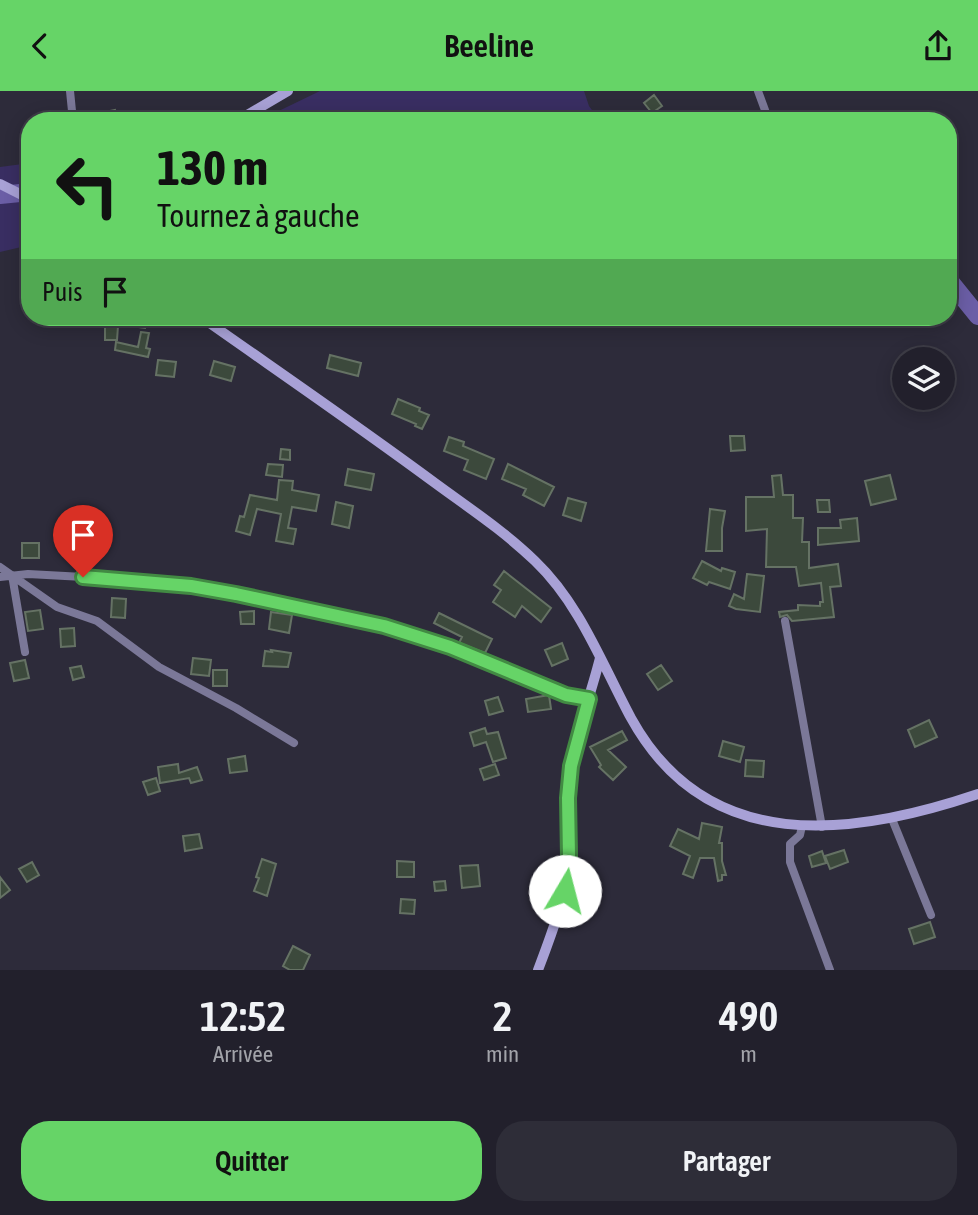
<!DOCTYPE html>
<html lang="fr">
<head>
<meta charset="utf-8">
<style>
  :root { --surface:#22202c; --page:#2e2d38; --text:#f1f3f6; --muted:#a2a3a9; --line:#3f3e48; --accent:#66d467 }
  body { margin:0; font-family:"Asap Condensed",sans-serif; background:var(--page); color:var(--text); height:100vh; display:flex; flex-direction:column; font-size:26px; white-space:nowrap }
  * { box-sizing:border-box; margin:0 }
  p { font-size:23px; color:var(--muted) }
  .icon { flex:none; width:38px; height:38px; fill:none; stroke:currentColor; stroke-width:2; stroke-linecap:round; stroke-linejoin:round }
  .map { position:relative; height:879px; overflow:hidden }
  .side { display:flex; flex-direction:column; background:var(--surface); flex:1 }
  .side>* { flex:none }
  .banner { position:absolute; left:21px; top:21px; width:936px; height:214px; border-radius:28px; box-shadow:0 4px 18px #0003,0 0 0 2px var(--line); background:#66d467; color:#111; overflow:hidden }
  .fabs { position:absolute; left:892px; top:256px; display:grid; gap:14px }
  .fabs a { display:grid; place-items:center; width:63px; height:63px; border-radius:50%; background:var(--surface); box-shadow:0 4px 18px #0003,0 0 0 2px var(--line); font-size:35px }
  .pin { position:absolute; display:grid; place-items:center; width:60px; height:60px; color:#fff; margin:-72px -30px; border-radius:50% 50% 50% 0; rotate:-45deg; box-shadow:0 0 7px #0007 }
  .pin .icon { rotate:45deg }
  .me { position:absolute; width:77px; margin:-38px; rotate:8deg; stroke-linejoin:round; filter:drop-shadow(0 0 5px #0008) }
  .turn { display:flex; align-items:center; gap:24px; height:147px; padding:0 21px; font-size:32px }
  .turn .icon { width:91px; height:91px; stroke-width:2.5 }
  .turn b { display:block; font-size:49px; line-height:60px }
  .then { display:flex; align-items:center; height:66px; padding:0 21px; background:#0003; gap:14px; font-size:26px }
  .eta { display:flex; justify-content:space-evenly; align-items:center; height:119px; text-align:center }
  .eta b { font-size:42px; font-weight:600; line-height:49px }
  .action { display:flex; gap:14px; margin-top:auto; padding:14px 21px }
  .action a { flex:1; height:80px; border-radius:28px; background:var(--accent); color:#111; font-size:28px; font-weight:600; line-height:80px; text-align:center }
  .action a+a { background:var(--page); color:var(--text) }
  header { display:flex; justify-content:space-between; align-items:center; height:91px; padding:0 21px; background:var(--accent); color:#111; font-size:32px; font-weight:600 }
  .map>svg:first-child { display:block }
</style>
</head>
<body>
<header><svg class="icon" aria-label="back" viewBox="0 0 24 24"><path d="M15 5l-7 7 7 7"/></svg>Beeline<svg class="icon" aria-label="share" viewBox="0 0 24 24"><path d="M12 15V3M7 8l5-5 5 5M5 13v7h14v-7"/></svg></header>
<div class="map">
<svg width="978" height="879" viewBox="0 0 978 879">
  <rect width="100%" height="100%" fill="#2d2b3a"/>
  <path fill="#392e62" d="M320,0H584L589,15L600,30H258Z
    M30,72V154L0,161V76Z"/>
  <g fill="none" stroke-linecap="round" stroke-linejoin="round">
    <path stroke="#6b5ea6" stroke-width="18" d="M0,104L30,101
      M948,188L978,225"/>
  </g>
  <path fill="#3c493c" stroke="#657264" stroke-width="2" d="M654,4L662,15L652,22L644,12Z
    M115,19L117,30H101L100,22Z
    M30,56V68L22,69L21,57Z
    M123,226H147L145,237L122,234Z
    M105,235H118L117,249H105Z
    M141,241L149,242L146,257L150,258L148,266L115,259L116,251L138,256Z
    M330,264L361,272L358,285L327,277Z
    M158,269L176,271L174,286L156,284Z
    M214,270L235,276L231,290L210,284Z
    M398,308L420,317L419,320L429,324L422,338L415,335L416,333L392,323Z
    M730,345H744L745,359L731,360Z
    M449,346L464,351L463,355L494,368L486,388L464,379L468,369L444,360Z
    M281,358L290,359V369L280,368Z
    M268,373L283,374L282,386L266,384Z
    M508,373L554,396L544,415L523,404L526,398L502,388Z
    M348,378L374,383L371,399L345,394Z
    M781,384L783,404H793V427H803L802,451H809V477L838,473L841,495L830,496L834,526L792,530L787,524L780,526L779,521L798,519V514L820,515V511H823L821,492L799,495L796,476H766L767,438L746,440V406H774L772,385Z
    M890,384L896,408L871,414L865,390Z
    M279,389L293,390L292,399L319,404L316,420L292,416L288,437L296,438L293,453L276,450L281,423L257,418L250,444L236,440L240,425L244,426L250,404L277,409Z
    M568,407L586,412L581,430L563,424Z
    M817,409H829L830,421H818Z
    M336,411L353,415L349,437L332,433Z
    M710,418L725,420L722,437V460H706Z
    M857,427L859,450L818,454V437H841L840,429Z
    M22,452H39V467H22Z
    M702,470L721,480L722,477L735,481L730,498L709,491L707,494L693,487Z
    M504,480L551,517L541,531L522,515L515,526L493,511L501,499L494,494Z
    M747,483L764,485L760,521L736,518L729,515L734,503L744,508Z
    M112,507L126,508L125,527L111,526Z
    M40,519L43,538L28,540L25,521Z
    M254,520V533H241L240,521Z
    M271,521L292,524L289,542L269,538Z
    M439,522L492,548L485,562L459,552L462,546L434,532Z
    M74,537L75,555L61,556L60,538Z
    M562,552L568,568L552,575L545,559Z
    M271,559L291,562L288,576L263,575L265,560L272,561Z
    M193,567L211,569L209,585L191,583Z
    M25,569L29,587L14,590L10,572Z
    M661,574L672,590L658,599L647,583Z
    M81,575L84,586L73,589L70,577Z
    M213,579H227V595H213Z
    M549,604L551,618L528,621L526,608Z
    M498,606L503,620L489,624L485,610Z
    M929,629L937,646L915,656L908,639Z
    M485,637L487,643L498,641L506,667L493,671L486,651L474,655L470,642Z
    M622,640L627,649L608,659L626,676L613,689L599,676L601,674L590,656Z
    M723,650L744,656L740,671L719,665Z
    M245,665L247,680L230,682L228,668Z
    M746,669L764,670L763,686L745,685Z
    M178,673L179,682L197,676L202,689L191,692L189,687L160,692L158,676Z
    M495,673L499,684L484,689L480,678Z
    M156,687L160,700L148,704L143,691Z
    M702,732L722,736L719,752H722V770L726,784H722V789L718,790L714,767H700L693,787L683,783L690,765L670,755L678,738L699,748Z
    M199,743L202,757L185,760L183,745Z
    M844,759L848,771L830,778L825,765Z
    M822,760L826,772L812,776L809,765Z
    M262,768L276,773L267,805L254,800L259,787L256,786Z
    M397,770L414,771V786H397Z
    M32,771L39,784L27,791L19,778Z
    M478,774L480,795L462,797L460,775Z
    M0,786L10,799L0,807Z
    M445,790L446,799L435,800L434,791Z
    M401,808L415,809L414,823L400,822Z
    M930,831L935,846L914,853L909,838Z
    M293,855L310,864L303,879H290L283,875Z"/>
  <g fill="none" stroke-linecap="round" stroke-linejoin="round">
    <path stroke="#7b7898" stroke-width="8" d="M70,0L73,30
      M758,0L769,30
      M0,476L57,516L97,530L159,576L236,617L294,652
      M12,484L25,561
      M0,486L28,483L121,488L168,492L235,503L384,535L428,548L495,573L566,604L588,608
      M785,530L822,736
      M892,728L931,824
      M802,735L800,744L790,753V771L830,879"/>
    <path stroke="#a8a1d6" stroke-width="10" d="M237,30L288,0
      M0,93L30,108
      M201,226C279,281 358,335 435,392C469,417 504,440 535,470C580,513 602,573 631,627C707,765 851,746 978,703
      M538,879C552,842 566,806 569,766C572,736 566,706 571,676C577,639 591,603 600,567"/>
  </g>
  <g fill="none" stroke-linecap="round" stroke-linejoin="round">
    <defs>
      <path id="route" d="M83,486L191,495L236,503L384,535L450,556L566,604L589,608L571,675L568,707L569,765L565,800"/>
    </defs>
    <use href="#route" stroke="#428a43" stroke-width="18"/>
    <use href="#route" stroke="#66d467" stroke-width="12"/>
  </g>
</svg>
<div class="fabs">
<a><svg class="icon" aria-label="layers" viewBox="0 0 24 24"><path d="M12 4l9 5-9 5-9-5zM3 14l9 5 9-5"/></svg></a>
</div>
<div class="pin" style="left:83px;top:486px;background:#d93025"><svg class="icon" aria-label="arrive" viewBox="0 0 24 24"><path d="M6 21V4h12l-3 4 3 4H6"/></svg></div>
<svg class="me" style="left:565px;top:800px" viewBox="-20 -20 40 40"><circle r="19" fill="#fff"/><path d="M0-13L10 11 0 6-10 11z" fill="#66d467"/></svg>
<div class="banner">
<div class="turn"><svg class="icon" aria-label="left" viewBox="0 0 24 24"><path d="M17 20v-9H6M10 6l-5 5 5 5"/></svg><div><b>130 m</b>Tournez à gauche</div></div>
<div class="then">Puis<svg class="icon" aria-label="arrive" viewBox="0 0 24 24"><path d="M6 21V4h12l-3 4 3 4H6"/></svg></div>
</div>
</div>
<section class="side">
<div class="eta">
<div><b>12:52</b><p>Arrivée</p></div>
<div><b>2</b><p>min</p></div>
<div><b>490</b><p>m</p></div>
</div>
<div class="action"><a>Quitter</a><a>Partager</a></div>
</section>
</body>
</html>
